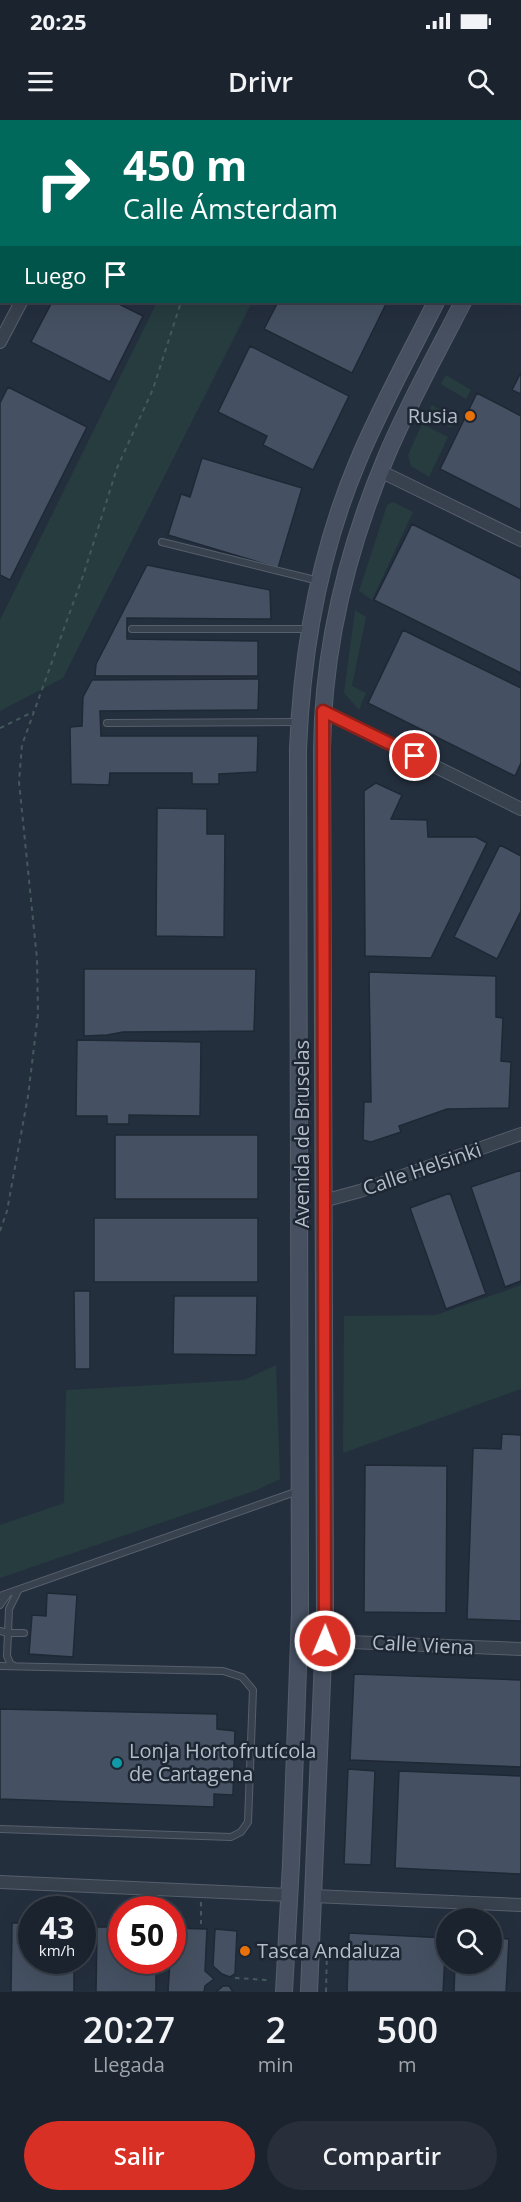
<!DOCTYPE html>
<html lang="es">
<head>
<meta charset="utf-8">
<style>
  :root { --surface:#1b232e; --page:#282f3a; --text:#f1f3f6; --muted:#a0a4aa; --line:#39404a; --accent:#d93025 }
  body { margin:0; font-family:"Open Sans",sans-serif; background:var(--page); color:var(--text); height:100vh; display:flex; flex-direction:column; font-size:22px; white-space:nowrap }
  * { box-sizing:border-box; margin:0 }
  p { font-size:20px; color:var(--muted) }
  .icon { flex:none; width:33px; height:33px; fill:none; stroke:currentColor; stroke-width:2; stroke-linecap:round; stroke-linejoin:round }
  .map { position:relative; height:1872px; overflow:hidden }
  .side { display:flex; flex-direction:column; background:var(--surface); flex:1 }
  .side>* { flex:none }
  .banner { position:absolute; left:0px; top:0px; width:522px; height:183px; box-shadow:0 6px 24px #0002,0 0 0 2px var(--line); background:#00695c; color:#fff; overflow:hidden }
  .tools { position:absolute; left:436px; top:1788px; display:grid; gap:12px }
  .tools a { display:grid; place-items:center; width:66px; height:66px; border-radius:50%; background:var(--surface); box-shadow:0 6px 24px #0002,0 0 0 2px var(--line); font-size:30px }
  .speed { position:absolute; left:18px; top:1776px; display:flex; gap:12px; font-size:30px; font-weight:700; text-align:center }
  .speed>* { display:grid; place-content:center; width:78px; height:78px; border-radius:50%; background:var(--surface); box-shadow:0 6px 24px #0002,0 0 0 2px var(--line); line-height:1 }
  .speed small { font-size:15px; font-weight:400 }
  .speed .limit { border:9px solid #d22; background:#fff; color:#111 }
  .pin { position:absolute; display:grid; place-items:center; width:51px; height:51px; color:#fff; margin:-26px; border:3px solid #fff; border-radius:50%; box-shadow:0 2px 6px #0007 }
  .me { position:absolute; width:66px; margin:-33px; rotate:1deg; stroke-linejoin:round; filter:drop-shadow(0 0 4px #0008) }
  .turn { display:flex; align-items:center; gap:21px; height:126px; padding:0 24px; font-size:27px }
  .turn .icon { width:78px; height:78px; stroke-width:2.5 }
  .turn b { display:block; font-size:42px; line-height:51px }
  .then { display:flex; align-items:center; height:57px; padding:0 24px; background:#0003; gap:12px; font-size:22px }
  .eta { display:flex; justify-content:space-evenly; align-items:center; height:102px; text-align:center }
  .eta b { font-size:36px; font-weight:600; line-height:42px }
  .button { display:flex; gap:12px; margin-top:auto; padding:12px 24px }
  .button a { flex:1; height:69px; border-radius:36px; background:var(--accent); color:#fff; font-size:24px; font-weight:600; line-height:69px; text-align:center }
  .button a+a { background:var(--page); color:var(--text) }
  .status { display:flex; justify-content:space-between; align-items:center; height:42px; padding:0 30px; background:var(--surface); direction:ltr }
  .status svg { height:16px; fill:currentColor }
  header { display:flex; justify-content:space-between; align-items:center; height:78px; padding:0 24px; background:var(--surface); font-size:27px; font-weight:600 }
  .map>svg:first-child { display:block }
</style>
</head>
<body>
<div class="status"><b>20:25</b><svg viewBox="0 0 49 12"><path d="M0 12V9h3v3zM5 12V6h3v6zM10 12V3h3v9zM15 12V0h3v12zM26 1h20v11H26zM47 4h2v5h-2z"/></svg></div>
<header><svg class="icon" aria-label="menu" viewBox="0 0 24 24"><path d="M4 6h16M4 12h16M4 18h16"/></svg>Drivr<svg class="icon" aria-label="search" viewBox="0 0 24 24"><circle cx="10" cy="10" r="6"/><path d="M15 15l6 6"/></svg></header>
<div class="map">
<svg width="521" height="1872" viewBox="0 0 521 1872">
  <rect width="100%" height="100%" fill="#242f3e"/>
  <path fill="#263c3f" d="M157,182H252L63,558L0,591V500Z
    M446,255L471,270L466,279L441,264Z
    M432,285L456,299L451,308L427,294Z
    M422,304L448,317L429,357L411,346L408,335Z
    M393,382L413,392L372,480L359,471L387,385Z
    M355,490L366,497L352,566L366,573L359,590L344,573Z
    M521,1165V1269L343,1333L344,1196L436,1195Z
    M276,1245L280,1359L257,1370L0,1458V1405L64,1383L66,1270L244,1260Z"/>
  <path fill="#455162" stroke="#1f2835" stroke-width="1.5" d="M0,0H34L2,2L0,70Z
    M144,0H243L143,2Z
    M438,0H485L484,2Z
    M0,139L2,140L0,181Z
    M52,182H115L143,196L110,262L31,222Z
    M278,182H387L352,253L264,209Z
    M250,226L349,276L313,350L263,325L267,316L218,292Z
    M521,252V274L512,270Z
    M8,267L87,307L10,460L0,455V283Z
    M477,273L521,296V390L440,349Z
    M202,338L302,368L278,448L168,415L181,374L190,377Z
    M412,404L521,459V553L374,480Z
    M147,445L270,470L271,499L127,498V519L258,521V556H95L96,544Z
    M403,510L521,568V643L515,656L368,583Z
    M259,559L258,590L100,591L101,616H258L257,652L219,654V664H192V653H110L109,665L71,664L70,607L82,606L83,577L92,560Z
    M376,663L402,675L391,699L427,700L428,717H476L487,723L431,838L365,836L364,671Z
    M157,688L207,689V714H225L224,817L156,816Z
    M500,725L521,736V791L497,839L454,817Z
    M84,849H256L254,911L123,912L107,915L84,916Z
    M369,852L496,856V897L503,898L501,941L511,942L509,988L447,989L399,1006L401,1012L371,1022L363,1020L364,982H371Z
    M77,920L201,922L200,996L129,995V1004H107V996H76Z
    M115,1015H258V1079H115Z
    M521,1050V1161L505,1167L471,1067Z
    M450,1073L486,1174L446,1189L410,1088Z
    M94,1098H258V1162H94Z
    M74,1171H90V1249H75Z
    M174,1176H257L256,1235L173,1234Z
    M502,1314L521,1315V1501L467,1499L473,1328L501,1329Z
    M365,1345L447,1346L446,1493L364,1492Z
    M47,1473L77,1475L73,1537L29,1534L32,1495L46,1496Z
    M354,1554L521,1560V1647L350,1640Z
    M0,1589L217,1594V1609L235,1611L233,1675L214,1674V1687L0,1679Z
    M348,1649L375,1651L371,1745L344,1744Z
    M399,1651L521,1656V1754L395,1748Z
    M12,1803H32V1840H74V1872H11Z
    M97,1807H122V1840H156V1872H96Z
    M172,1808L207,1809L205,1851L214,1859L205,1866L204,1872H168L170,1840H172Z
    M215,1809L237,1811L235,1854L230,1857L222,1854L213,1846Z
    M349,1813L446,1818L443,1872H347Z
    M492,1818L509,1819L506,1872H454L455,1844H492Z
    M223,1866H229L233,1872H216Z"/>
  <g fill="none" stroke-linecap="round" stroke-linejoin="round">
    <defs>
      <path id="service" d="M162,422L319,461
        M132,509H308
        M107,603L298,602
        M0,1476L298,1371
        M0,1485L7,1475
        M0,1511L8,1513H24
        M0,1546L223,1551L242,1557L253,1570L248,1702L241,1712L231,1717L0,1709
        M14,1546L10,1543L7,1536L9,1489L18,1471"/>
      <path id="minor" d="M326,0L329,2
        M109,2L110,0
        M0,110L2,111
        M0,222L21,182
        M380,351L521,420
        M323,591L521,689
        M323,1081L360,1071L521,1014
        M325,1521L521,1529
        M0,1762L290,1775
        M313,1776L521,1785"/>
      <path id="secondary" d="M520,13L521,12
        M520,44H521
        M520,115H521
        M284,1872L291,1744L300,1492L298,629C302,530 319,433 358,341C381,286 410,234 436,182
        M309,1872L325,1491L322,629C323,527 347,430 386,337C408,284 437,233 463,182"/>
    </defs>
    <use href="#service" stroke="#565f6c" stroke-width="8"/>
    <use href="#minor" stroke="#565f6c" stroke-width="14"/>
    <use href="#secondary" stroke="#565f6c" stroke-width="18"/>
    <path stroke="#44595c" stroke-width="2" stroke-dasharray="4.5 4.5" stroke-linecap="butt" d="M266,2L267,0
      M506,2L507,0
      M520,143L521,142
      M0,608L33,592
      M0,1111L7,1091L28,976L38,894L37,839L19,662L22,625L84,453L117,348L153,269L181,182
      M201,1782V1804
      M235,1858L267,1860
      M326,1872L327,1830"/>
    <use href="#service" stroke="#38414e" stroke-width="6"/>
    <use href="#minor" stroke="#38414e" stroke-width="12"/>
    <use href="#secondary" stroke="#465061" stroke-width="16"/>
  </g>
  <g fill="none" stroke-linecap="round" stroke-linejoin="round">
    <defs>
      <path id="route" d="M325,1521L323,591L415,636"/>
    </defs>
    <use href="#route" stroke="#8d1f18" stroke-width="15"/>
    <use href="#route" stroke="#d93025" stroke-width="10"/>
  </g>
  <g fill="#e8710a" stroke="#1d2633" stroke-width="2">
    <circle cx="470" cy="296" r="6"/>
    <circle cx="245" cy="1831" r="6"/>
  </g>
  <circle fill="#0f9aa8" stroke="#1d2633" stroke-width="2" cx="117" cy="1643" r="6"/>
  <g text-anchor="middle" stroke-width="5" stroke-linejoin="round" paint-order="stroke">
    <g font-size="20" fill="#b4bcc9" stroke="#1d2633" text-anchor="start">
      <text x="458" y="303" text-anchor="end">Rusia</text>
      <text x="129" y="1638">Lonja Hortofrutícola<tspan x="129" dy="23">de Cartagena</tspan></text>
      <text x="257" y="1838">Tasca Andaluza</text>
    </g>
    <g font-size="20" fill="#b4bcc9" stroke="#1d2633">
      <text transform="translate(302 1014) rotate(-90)" y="7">Avenida de Bruselas</text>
      <text transform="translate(422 1049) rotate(-19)" y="7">Calle Helsinki</text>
      <text transform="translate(423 1525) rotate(3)" y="7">Calle Viena</text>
    </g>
  </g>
</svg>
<div class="tools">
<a><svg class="icon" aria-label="search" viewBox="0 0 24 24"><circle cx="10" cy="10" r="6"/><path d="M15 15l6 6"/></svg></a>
</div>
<div class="speed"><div>43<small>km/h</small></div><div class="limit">50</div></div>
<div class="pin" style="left:415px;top:636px;background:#d93025"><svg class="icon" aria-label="arrive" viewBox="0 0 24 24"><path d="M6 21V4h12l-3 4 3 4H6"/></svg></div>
<svg class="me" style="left:325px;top:1521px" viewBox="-20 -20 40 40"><circle r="17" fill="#d93025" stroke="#fff" stroke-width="3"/><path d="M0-11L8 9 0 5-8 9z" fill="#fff"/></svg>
<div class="banner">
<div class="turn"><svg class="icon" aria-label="right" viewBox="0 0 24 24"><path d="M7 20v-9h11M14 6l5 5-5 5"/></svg><div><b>450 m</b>Calle Ámsterdam</div></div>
<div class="then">Luego<svg class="icon" aria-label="arrive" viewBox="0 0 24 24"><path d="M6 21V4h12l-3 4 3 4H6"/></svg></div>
</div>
</div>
<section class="side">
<div class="eta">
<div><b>20:27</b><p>Llegada</p></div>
<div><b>2</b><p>min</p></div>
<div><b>500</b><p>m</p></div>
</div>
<div class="button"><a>Salir</a><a>Compartir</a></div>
</section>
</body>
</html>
